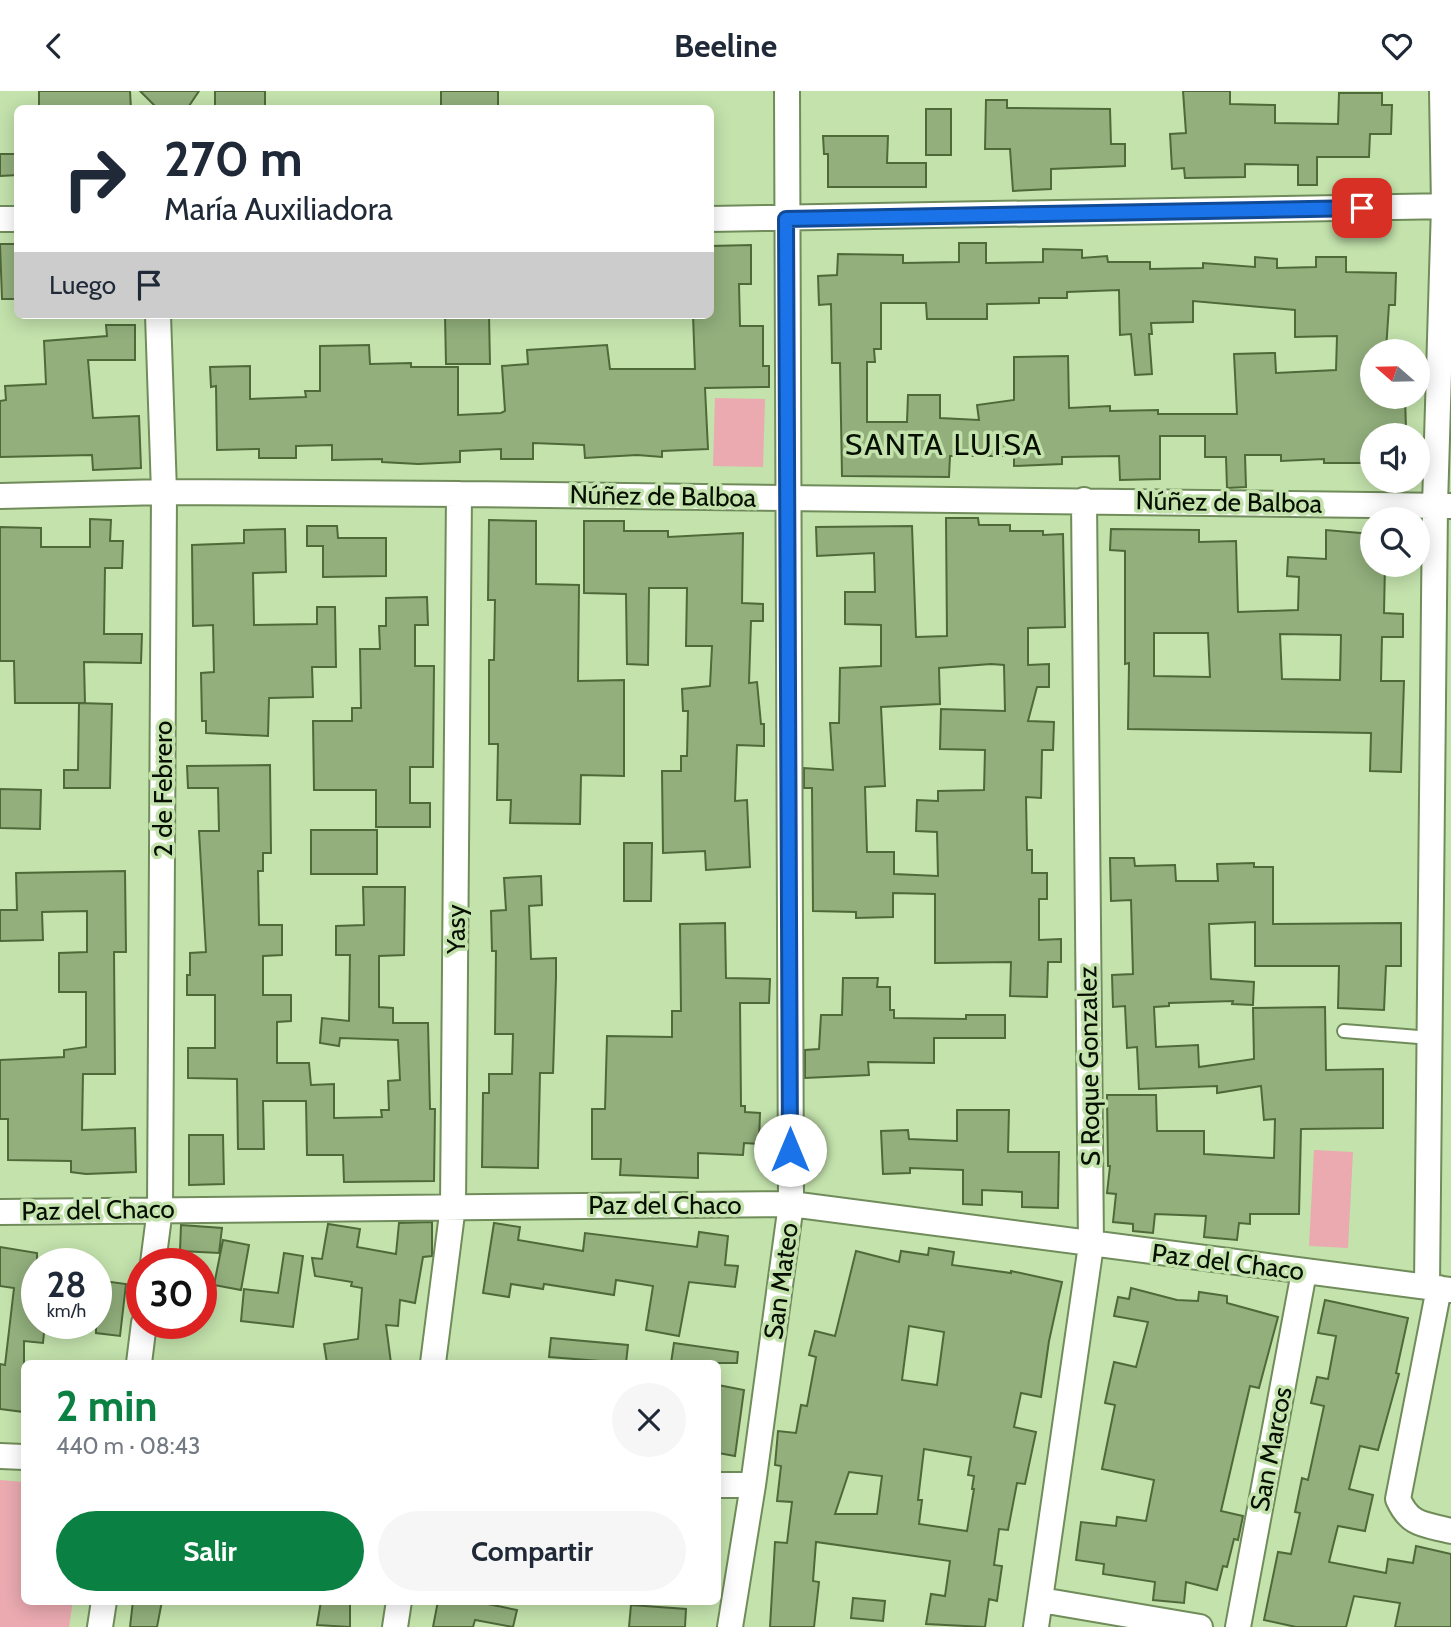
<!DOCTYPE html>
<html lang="es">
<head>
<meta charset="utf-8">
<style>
  :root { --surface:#fff; --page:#f6f6f7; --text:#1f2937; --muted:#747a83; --accent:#0b8043 }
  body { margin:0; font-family:Cabin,sans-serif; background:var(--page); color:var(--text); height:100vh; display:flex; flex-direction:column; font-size:26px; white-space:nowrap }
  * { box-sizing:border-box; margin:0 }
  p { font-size:23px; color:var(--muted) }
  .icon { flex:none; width:38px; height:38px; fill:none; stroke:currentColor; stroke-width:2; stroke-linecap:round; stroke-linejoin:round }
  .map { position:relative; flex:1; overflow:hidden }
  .drawer { position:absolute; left:21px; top:1269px; width:700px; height:245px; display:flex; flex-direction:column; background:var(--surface); border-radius:10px; box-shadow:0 4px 18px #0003 }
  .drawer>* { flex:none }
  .top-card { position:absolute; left:14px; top:14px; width:700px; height:214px; border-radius:10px; box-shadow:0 4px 18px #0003; background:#fff; color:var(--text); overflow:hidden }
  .needle { width:46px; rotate:290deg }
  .fabs { position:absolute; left:1360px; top:248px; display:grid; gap:14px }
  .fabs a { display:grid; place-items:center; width:70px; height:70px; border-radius:50%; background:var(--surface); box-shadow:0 4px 18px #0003; font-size:35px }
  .speed { position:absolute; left:21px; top:1157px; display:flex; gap:14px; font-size:35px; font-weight:700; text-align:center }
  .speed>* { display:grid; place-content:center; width:91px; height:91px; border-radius:50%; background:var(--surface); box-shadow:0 4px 18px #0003; line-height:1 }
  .speed small { font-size:18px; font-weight:400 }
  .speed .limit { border:10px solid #d22; background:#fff; color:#111 }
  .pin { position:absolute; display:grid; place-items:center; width:60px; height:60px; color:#fff; margin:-30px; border-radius:14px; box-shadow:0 4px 10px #0006 }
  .me { position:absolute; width:77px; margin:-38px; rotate:0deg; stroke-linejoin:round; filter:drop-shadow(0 0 5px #0008) }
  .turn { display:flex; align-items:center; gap:24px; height:147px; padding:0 35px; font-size:32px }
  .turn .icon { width:91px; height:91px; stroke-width:2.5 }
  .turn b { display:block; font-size:49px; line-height:60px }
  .then { display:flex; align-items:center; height:66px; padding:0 35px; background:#0003; gap:14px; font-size:26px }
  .round { display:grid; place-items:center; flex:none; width:74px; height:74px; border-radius:37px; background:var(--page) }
  .head { display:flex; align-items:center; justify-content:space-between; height:119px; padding:0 35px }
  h1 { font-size:42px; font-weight:700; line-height:52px; color:var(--accent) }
  .primary-button { display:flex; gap:14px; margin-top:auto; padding:14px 35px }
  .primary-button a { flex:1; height:80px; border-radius:42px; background:var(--accent); color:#fff; font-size:28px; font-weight:700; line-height:80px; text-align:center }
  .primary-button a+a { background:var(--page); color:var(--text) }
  header { display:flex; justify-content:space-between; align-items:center; height:91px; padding:0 35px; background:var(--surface); font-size:32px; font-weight:700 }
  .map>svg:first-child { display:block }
</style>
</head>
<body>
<header><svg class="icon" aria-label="back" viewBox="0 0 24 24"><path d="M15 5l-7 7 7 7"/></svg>Beeline<svg class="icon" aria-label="heart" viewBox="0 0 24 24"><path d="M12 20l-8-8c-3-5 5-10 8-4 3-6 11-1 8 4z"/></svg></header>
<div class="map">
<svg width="1451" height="1536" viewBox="0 0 1451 1536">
  <rect width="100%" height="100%" fill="#c3e2ac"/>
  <path fill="#eaaab0" d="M715,307L765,308L763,376L713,375Z
    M1314,1059L1353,1061L1348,1157L1309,1155Z
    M0,1389L24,1391V1510H73L69,1536H0Z"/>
  <path fill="#92af7c" stroke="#4f6939" stroke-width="2" fill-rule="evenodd" d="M39,0H130L131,18H39Z
    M140,0H199L187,18H158Z
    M215,0H265V18H215Z
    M441,0H498V18H441Z
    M1183,0H1230V13L1275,14V32L1338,33L1339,2H1382V14H1392L1391,43H1370L1369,66H1317V94H1298V74L1245,73V86L1185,87L1184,77L1172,78L1170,43L1186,42Z
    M986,9H1007V17L1110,18L1111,53H1125V75L1051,78V98L1013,100L1010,58H985Z
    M926,18H951V64H926Z
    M823,45H888L887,72H926V96H828V63H824Z
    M0,63H18V84L0,85Z
    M959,152H986V172L1043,171V158L1082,159V167L1107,165L1108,171H1150V178L1203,177V172L1255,176V166L1277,168V177L1316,176V166H1346V181L1396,182L1395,214H1389L1386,259H1372V306H1405L1406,338H1390V345H1372V372H1324V368L1281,370V364H1245L1246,396L1227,397L1226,366H1205V345H1160V388L1120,389L1119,365L1062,366V373L1014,375V365H950L949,386L842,385L840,272H832L831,213L819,214L818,185L837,184L838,163L903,164V172L959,171ZM1119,199L1120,244L1131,243L1135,284L1152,283L1149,243H1152L1151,232L1193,231V210L1295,219V246L1337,245L1336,279L1276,282L1275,262L1234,263L1237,323H1158V319L1110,320V315L1069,317L1068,265L1014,266V309L977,314L979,329L940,327V304H908L907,331H867V271H875L874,258H881V212H926L927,228H987V213L1039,212V207H1067V201Z
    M0,153H18V208H2Z
    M751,154V193H739L740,235H763V275H769V296L705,297L708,358L662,360V366L637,364L585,367L584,354L533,352V368H501V358L460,360V371L418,373L382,371V368L332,369V354L296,355V367H259V358L217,359L216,295L211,296L210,276L250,275V308L306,306L305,300H320V255L369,254L370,273L411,272V276H458V324L501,322L505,320L502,275L528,273L527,259L607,254L610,278H695L693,224H710V155Z
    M445,224H489L490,273H446Z
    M106,234H135V269H88L93,327L139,325L141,377L93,379L92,364L0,366V310L6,309L5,295L46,293L44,250L107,245Z
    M946,427H978L979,434H1010V440H1043V444L1063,443L1065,536L1028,537V574L1049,573V596H1037L1028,630L1054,631L1053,659H1042L1041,707L1026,706L1027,759H1032V782H1047V808H1039V849L1061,848V871H1048L1047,906L1010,905L1011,871L935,872V803L893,802V826L856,827V821L813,820L812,697H804V677L833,679L830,632H839L840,577L881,575V534L845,533V501H875L874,462L817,465L816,436L912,435L916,546L947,545ZM991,573L1004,574L1005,620L941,618L940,658L985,659L984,699L938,700V710L917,709L916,740L937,741L938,785L894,783V761H867L865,696L885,695L881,616L940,613L939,577Z
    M90,428L111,429L110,450H123L122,477H105L104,543H142L141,572L84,571L85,612H15L14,570H0V436L41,437V456H90Z
    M489,429L536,430V493L579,494L578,590L624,589V685L581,684L580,733L510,732L511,709H497L498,653H489V569H494L495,509H488Z
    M584,430H624V440H668V446L743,442L742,512L763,513V530H751L749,592L757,591L761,633H764V655L737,654L735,710L747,709L750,776L706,779L705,760L663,762L662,680H681V665H687L688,620H683L682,598L710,595L712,555H686L687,497H649L648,574L627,573L626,503L584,502Z
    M307,435H337L338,447H386V485L323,486V455H307Z
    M285,438L286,481L253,482L254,534L317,533V516H335L336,576H312L313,606L269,607L268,645L206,642V630H202L201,582L214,581L213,534L193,535L192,454L244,452V439Z
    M1111,438L1199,439V451L1236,450L1238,521L1298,519L1299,486L1287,485L1288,466L1326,468V439L1372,443V474H1385L1384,522L1403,523V546H1382L1381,590H1404L1401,681L1370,680L1371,642L1128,638L1129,572L1125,573V460L1110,459ZM1154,542H1208L1210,586L1154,585ZM1280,543L1341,544L1340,589L1282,588Z
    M427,506L428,534H415V575H434L433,676H410V712H430V736H376V699H314L313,630H352V617H361L360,558H380L379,535H386V507Z
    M79,612L112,613L110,697H64V679H78Z
    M270,674L271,762H263V780H258L259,834H282V864L263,865V904H291V930L277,931V972H309L311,994L334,993V1027L382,1026L381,1019H389L388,990L400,989L398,949L340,947L339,955L320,952L322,927L349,930L350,864H336V835L364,834L363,796H405L404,864L379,865V916L393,917V932H428L430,1018H435L434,1090L344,1091L343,1064H307L306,1010H263L264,1058H238L237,988L188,987V957H215V904H187V884H190V862L206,861L199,740H219L218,697H188L187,675Z
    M0,698L41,699L40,738L0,737Z
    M311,739H377V783H311Z
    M624,752H652L651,810H624Z
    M1110,767H1134L1135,775L1175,774L1176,790H1218L1217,773L1254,772V776H1273V833L1401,832V875H1386L1384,919L1338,917L1339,875H1255V831L1209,833L1211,888L1254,891L1253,914L1232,913L1233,910L1169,912V915L1154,916L1156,956L1198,954L1199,976L1254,968L1253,917L1325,916L1326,979L1383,978V1037L1301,1038L1299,1123H1250V1133L1239,1132L1237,1149L1204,1146L1206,1125L1155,1123L1153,1142L1133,1140V1133L1113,1131L1116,1103L1107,1102L1110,1075H1108L1107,1004H1156L1157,1040H1204V1063L1274,1067L1275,1028L1264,1029L1261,995L1217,1002V995L1139,998L1137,956L1127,957L1125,915L1113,916L1112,884L1133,883L1131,809L1111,810Z
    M125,780L126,861H114L115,983H83L82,1039L135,1037L136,1081L86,1083L71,1081V1070L8,1069V1028H0V969L64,966V959L86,956V901H59V862L87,861V820L42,821L43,849L0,850V819H17L16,782Z
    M541,785L542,814L529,815L531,868L556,867V886L553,982H540L538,1077L482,1076L483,1002H489V983H512L513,943H495L496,860H492L491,820L506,819L504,787Z
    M725,832L726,887L770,888L769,912H740L741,1015H745V1021L760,1022L759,1053L744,1052L743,1064L698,1062V1087L620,1084L621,1068H592V1018H605L607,945L672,946V920H681L680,833Z
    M843,887H878L877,896H890V919H894V927L966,928V924H1005V947H934V972L868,971L869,984L805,987V959L819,958L821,924H842Z
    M957,1019H1009L1008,1061H1059L1058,1117L1022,1116V1101L982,1099V1114L963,1113V1079L910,1077V1082L883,1083L881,1040L908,1039L909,1048L957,1050Z
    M189,1044H223L224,1093L189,1094Z
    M432,1131V1165L423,1166L415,1212L400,1209L398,1235L386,1234L391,1272H327L324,1253L358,1248L362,1197L351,1195L352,1191L315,1185L312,1167L322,1168L328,1133L360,1138L357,1156L396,1163L399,1132Z
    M494,1132L520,1136L518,1149L583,1160L585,1142L697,1156L699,1141L728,1145L725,1174L738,1175L735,1196L689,1191L679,1245L646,1239L653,1195L616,1189L614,1204L544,1193L543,1198L511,1193L509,1206L483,1202Z
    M181,1134L222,1137L219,1162L180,1160Z
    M223,1149L249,1154L241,1199L214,1194Z
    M0,1156L37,1162V1232H45L43,1252L24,1250V1321L0,1318V1273L5,1274L14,1197L0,1195Z
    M929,1157L954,1161L952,1174L1011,1182V1180L1062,1191L1049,1250L1041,1306L1021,1302L1014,1336L1036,1341L1025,1393L1017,1392L1008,1439L999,1438L994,1474L1002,1475L997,1510L989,1508L985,1536L926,1533L931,1503L945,1505L950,1470L816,1451L813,1490L819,1491L814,1536H770L775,1451L787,1452L792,1411L777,1410L781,1375L775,1374L778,1340L796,1342L801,1314L807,1315L816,1266L809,1264L815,1240L835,1245L856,1160L899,1171L901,1160L928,1164ZM909,1235L944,1241L937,1294L902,1289ZM924,1358L971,1366L968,1384L974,1385L972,1398H974L967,1440L919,1433L922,1409H918ZM849,1381L882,1385L877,1423H835Z
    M284,1162L303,1165L293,1236L241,1230L244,1198L278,1202Z
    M96,1189L126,1193L120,1245L96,1242Z
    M1131,1197L1177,1209L1198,1210L1199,1201L1227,1205V1212L1278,1226L1259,1297L1250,1295L1221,1420L1243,1425L1238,1449L1234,1448L1227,1476L1223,1475L1217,1499L1186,1491L1184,1512L1153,1509L1155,1491L1103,1483L1104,1473L1076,1469L1081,1431L1116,1435L1117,1426L1146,1430L1154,1389L1102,1378L1115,1314L1105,1312L1114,1271L1136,1276L1148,1231L1114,1225L1118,1206L1129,1208Z
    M1325,1209L1408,1227L1396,1282L1399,1283L1378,1359L1360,1355L1349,1398L1373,1404L1365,1440L1338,1435L1329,1471L1386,1482L1388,1468L1413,1472L1416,1455L1451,1463V1536H1395L1400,1512L1354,1505L1346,1536H1296L1264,1529L1278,1461L1291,1463L1300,1422L1295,1421L1302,1387L1308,1389L1324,1315L1311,1312L1317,1286L1328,1288L1336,1245L1318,1242Z
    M551,1247L628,1254L626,1272L549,1266Z
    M674,1252L738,1261L737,1272H671Z
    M718,1294L744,1299L735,1365L718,1362Z
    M853,1507L885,1510L883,1530L851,1527Z
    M133,1510H162L157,1536H130Z
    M321,1510H350V1536L317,1534Z
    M438,1510H473L517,1519L513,1536L475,1529L473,1536H433Z
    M631,1514L686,1518L685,1536H629Z"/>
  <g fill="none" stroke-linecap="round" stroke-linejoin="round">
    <defs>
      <path id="service" d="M1344,940L1431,947"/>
      <path id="minor" d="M0,128H18
        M710,128L1451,115
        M0,405L164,401L459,403L1451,415
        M0,1121L791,1113L1451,1199
        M153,1172L160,1118L164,401L158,224
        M1427,1195L1435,414L1444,115L1442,0
        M1439,1197L1398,1408C1410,1435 1424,1433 1451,1440
        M139,1272L144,1232
        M433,1272L453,1115L459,403
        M0,1365L24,1366
        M718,1394H753
        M1041,1509L1200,1536
        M100,1536L104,1510
        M395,1536L399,1510
        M730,1536L753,1394L791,1113L787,0
        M1036,1536L1091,1154L1084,409
        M1238,1536L1304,1181"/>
    </defs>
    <use href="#service" stroke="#708c5a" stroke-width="16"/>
    <use href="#minor" stroke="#708c5a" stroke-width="28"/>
    <use href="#service" stroke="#fff" stroke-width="12"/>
    <use href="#minor" stroke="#fff" stroke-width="24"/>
  </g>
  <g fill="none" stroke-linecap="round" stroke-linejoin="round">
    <defs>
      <path id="route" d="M790,1059L786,128L1362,117"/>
    </defs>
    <use href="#route" stroke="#114b97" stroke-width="18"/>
    <use href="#route" stroke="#1a73e8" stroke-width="12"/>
  </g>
  <g text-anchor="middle" stroke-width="7" stroke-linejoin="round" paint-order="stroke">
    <g font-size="26" fill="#060f01" stroke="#c3e2ac">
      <text transform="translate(663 405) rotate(1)" y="9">Núñez de Balboa</text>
      <text transform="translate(1229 411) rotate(1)" y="9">Núñez de Balboa</text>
      <text transform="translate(163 698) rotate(-90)" y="9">2 de Febrero</text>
      <text transform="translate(456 838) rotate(-90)" y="9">Yasy</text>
      <text transform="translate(1089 975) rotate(-91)" y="9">S Roque Gonzalez</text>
      <text x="665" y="1123">Paz del Chaco</text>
      <text transform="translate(98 1119) rotate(-1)" y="9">Paz del Chaco</text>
      <text transform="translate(1228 1171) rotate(7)" y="9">Paz del Chaco</text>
      <text transform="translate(781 1190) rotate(-82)" y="9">San Mateo</text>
      <text transform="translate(1271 1358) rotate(-79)" y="9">San Marcos</text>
    </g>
    <g font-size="30" letter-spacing="2" fill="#060f01" stroke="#c3e2ac">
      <text x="944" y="364">SANTA LUISA</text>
    </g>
  </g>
</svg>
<div class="fabs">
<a><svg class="needle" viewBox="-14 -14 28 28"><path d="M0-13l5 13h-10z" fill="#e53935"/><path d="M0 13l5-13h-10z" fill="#747a83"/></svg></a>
<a><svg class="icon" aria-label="sound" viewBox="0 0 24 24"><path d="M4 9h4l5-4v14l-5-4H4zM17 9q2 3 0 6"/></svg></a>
<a><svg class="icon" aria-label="search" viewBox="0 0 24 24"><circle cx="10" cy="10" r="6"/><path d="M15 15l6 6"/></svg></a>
</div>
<div class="speed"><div>28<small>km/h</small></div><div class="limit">30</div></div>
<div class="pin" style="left:1362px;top:117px;background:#d93025"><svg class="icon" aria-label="arrive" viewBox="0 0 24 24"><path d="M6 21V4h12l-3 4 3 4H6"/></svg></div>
<svg class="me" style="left:790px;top:1059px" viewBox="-20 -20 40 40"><circle r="19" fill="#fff"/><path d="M0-13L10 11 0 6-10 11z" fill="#1a73e8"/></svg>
<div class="top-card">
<div class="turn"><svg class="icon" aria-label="right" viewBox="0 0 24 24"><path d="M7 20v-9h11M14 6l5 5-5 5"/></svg><div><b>270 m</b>María Auxiliadora</div></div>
<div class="then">Luego<svg class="icon" aria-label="arrive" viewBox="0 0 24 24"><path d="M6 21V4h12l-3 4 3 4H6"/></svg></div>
</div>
<section class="drawer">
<div class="head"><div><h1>2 min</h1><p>440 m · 08:43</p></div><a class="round"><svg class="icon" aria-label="close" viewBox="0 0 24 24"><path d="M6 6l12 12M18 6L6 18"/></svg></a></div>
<div class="primary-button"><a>Salir</a><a>Compartir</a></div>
</section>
</div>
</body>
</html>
